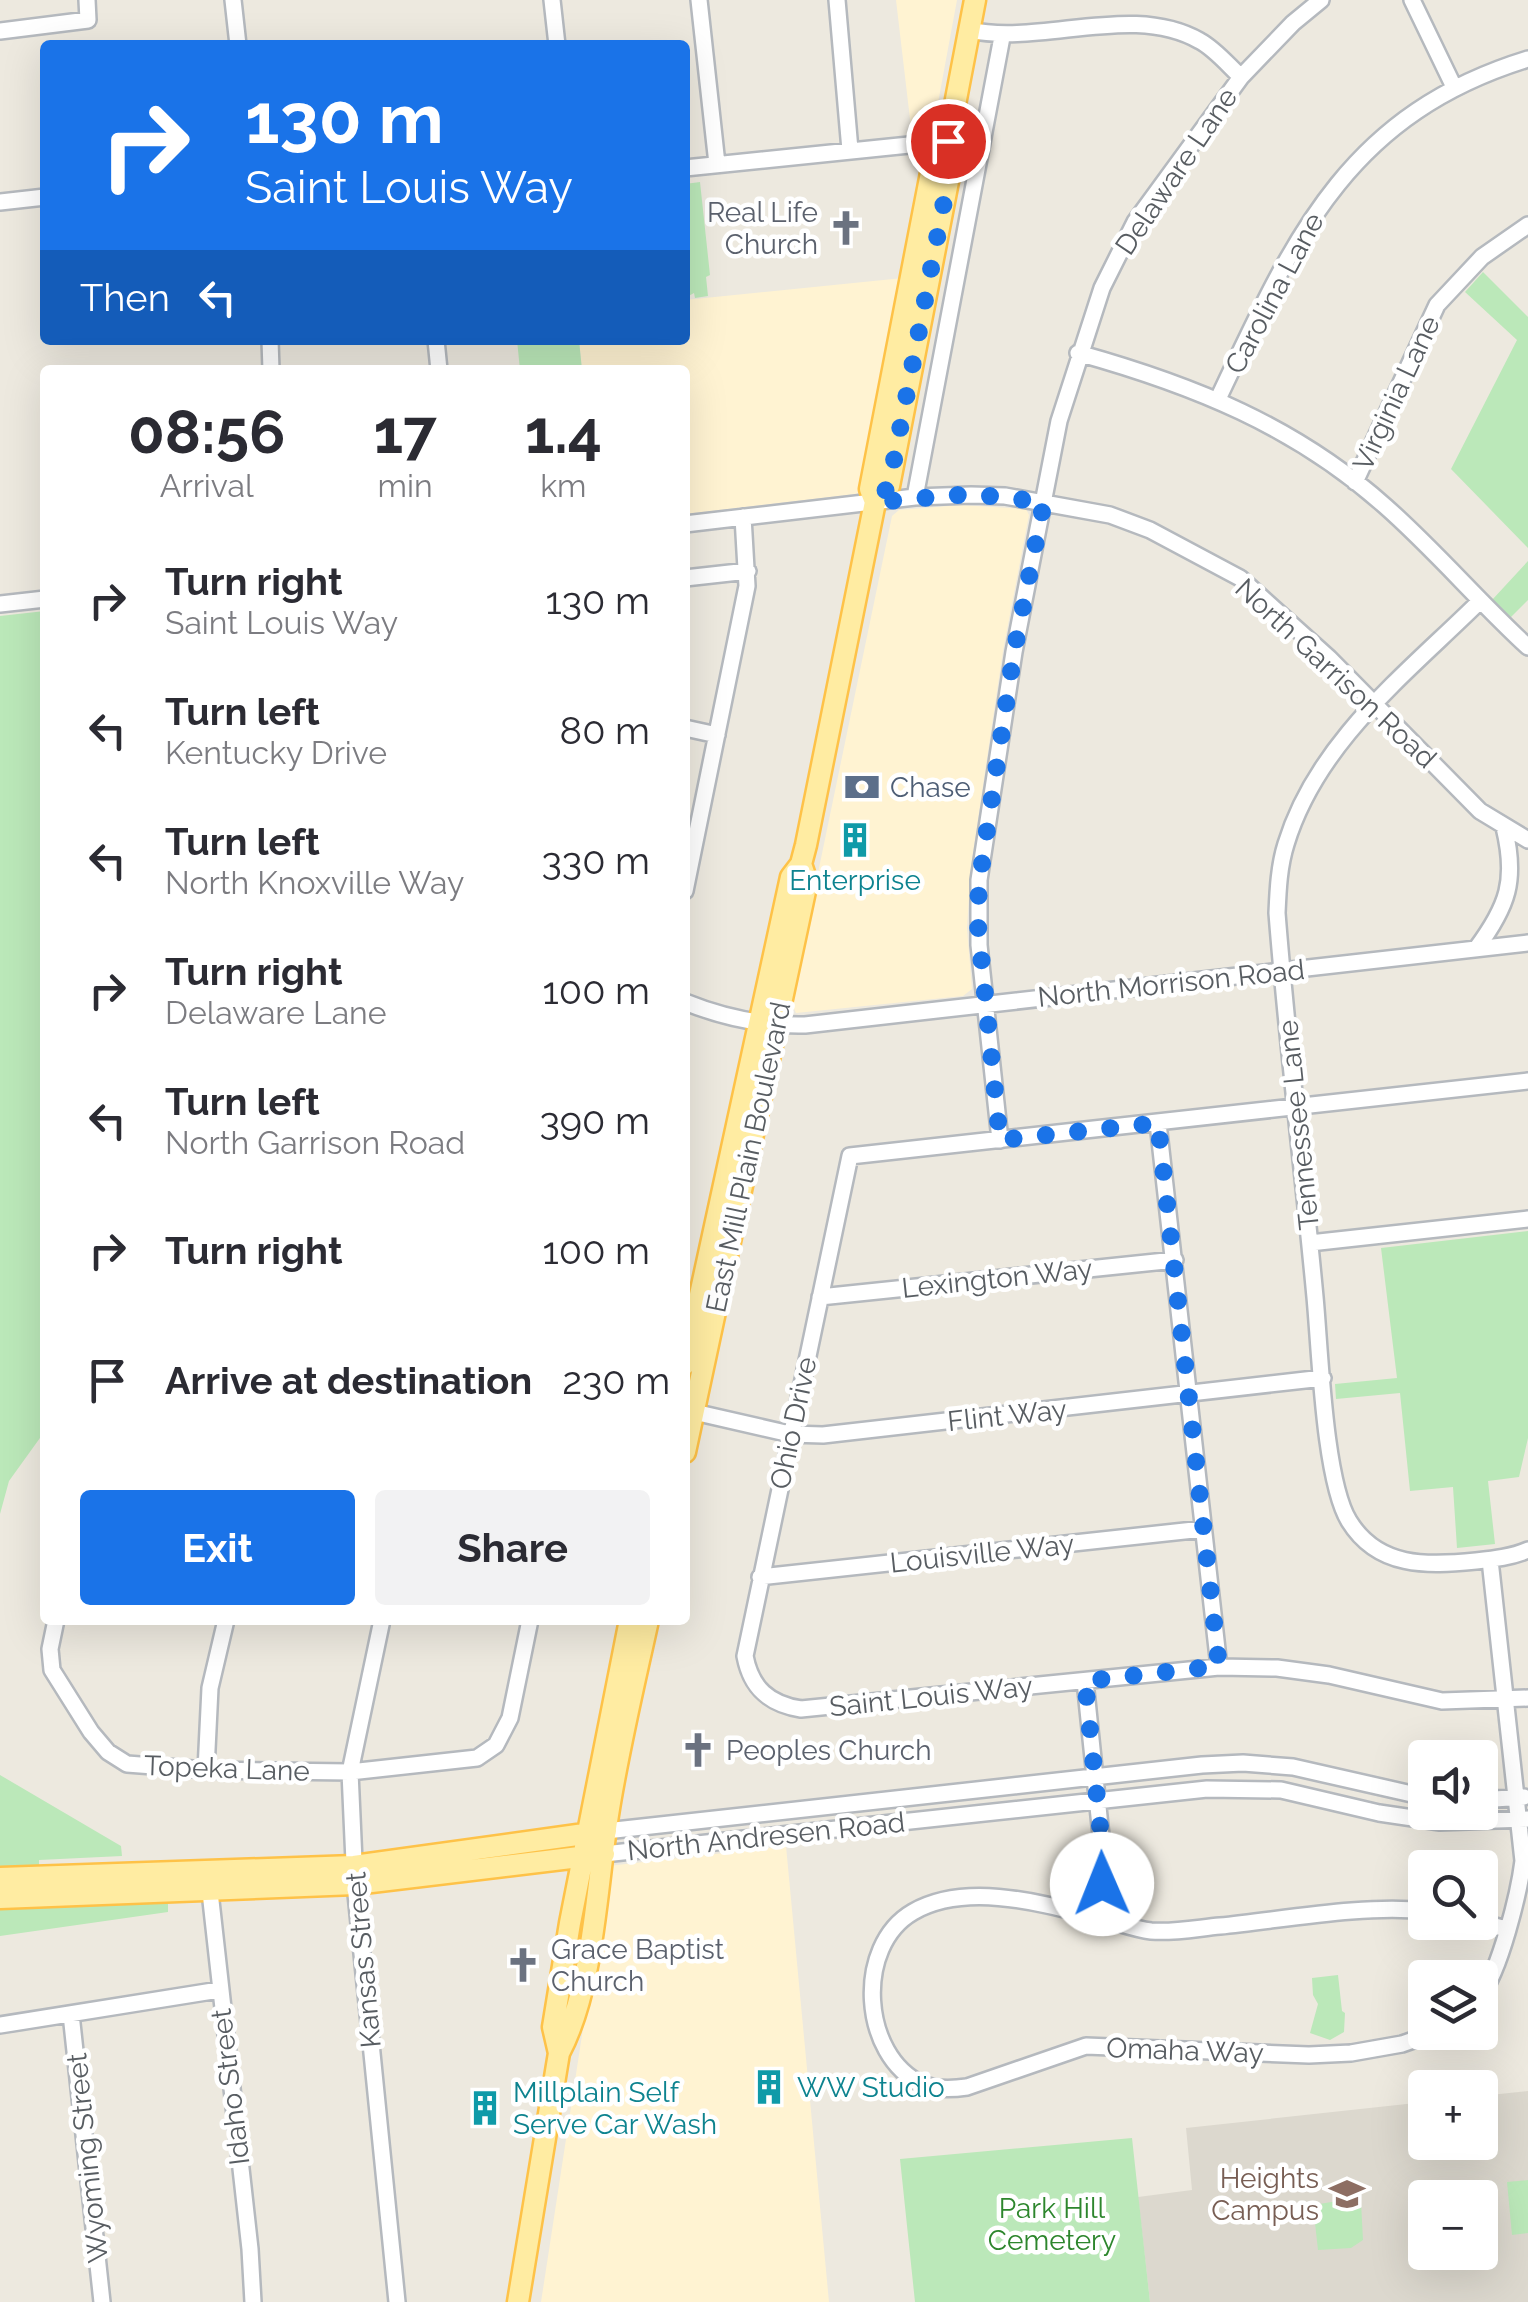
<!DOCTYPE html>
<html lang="en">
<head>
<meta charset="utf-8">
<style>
  :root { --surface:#fff; --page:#f2f2f3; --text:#2b2b33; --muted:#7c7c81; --accent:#1a73e8 }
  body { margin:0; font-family:Raleway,sans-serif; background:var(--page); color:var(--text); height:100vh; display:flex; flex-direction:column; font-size:38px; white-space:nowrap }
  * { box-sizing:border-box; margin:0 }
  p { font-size:32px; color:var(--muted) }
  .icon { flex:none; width:55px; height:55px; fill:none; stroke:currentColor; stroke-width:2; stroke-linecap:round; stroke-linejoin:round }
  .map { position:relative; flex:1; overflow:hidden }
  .sheet { position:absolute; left:40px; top:365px; width:650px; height:1260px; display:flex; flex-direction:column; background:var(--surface); border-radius:10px; box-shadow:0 10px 40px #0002 }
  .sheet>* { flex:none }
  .banner { position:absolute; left:40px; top:40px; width:650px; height:305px; border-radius:10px; box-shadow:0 10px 40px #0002; background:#1a73e8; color:#fff; overflow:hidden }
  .fabs { position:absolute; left:1408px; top:1740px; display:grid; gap:20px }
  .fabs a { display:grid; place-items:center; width:90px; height:90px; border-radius:10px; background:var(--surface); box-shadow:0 10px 40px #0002; font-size:50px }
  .pin { position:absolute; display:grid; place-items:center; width:85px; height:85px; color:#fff; margin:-42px; border:5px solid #fff; border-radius:50%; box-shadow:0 2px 10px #0007 }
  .me { position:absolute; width:110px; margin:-55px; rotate:359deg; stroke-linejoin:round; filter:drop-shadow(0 0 8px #0008) }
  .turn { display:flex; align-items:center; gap:35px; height:210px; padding:0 40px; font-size:45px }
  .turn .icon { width:130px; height:130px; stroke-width:2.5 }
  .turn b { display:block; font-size:70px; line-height:85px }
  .then { display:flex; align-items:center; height:95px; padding:0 40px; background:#0003; gap:20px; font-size:38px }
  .eta { display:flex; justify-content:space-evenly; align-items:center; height:170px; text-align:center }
  .eta b { font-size:60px; font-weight:700; line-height:70px }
  .cta { display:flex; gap:20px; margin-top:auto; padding:20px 40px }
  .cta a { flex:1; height:115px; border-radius:10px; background:var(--accent); color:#fff; font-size:40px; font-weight:700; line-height:115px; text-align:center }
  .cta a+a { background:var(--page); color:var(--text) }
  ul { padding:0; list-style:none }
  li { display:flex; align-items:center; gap:30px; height:130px; padding:0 40px }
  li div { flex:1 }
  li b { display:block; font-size:38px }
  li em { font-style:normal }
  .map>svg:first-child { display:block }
</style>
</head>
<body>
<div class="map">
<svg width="1528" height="2302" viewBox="0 0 1528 2302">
  <rect width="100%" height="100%" fill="#ede9df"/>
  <path fill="#fff3d2" d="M896,0H957L933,130L926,135L912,136Z
    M903,278L862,490L856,494L685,514V370H582L579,340H685V300Z
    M961,505L1026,509L1029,515L1003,651L971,866L967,928L972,989L963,996L796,1013L791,1003L892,516L899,510Z
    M786,1846L829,2302H541L608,1866Z"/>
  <path fill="#dcd8ce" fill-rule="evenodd" d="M1528,2091V2302H1150L1138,2197L1192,2190L1186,2128L1425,2102V2142H1480V2096ZM1425,2198H1480V2252H1425Z"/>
  <path fill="#bbe8b9" d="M700,182L710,275L706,277L708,296L695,298L694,293L685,298V184Z
    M1483,272L1528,317V548L1451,469L1517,340L1465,292Z
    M517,340H579L582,370H520Z
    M1528,561V600L1510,618L1492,600Z
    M45,611V1431L9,1481L0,1514V616Z
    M1528,1231V1438L1519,1477L1488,1481L1495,1544L1457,1548L1453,1487L1410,1491L1400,1393L1336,1399L1335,1384L1397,1378L1381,1248Z
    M0,1775L121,1846L122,1856L39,1860V1865L0,1869Z
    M168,1900V1912L0,1936V1904Z
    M1338,1975L1342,2011L1345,2013L1344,2032L1330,2040L1310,2033L1318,2004L1313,1995L1312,1978Z
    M1132,2138L1150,2302H915L900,2159Z
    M1528,2180V2233L1512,2235L1507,2182Z
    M1356,2198L1361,2202L1363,2240L1351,2248L1318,2250L1313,2205Z"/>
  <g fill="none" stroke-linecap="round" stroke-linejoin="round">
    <defs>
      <path id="minor" d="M233,0L238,45
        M552,0L557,45
        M699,0L717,164
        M837,0L850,150
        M1412,0L1454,87
        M969,30C1043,46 1132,2 1200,41C1215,49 1228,65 1241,77
        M0,31L88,20L87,0
        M685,168L948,141
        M0,202L45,197
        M270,340L271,370
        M436,340L439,370
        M1078,353C1193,385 1295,426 1385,506C1435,550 1479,602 1528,647
        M1218,399C1293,240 1346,115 1528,59
        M1355,482L1437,305L1482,257L1528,225
        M915,497L1002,37
        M685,524L915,497L971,495L1005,496L1110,515L1150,530L1240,578L1329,658L1480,811L1528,840
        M685,578L748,571
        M1480,601C1406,674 1317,742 1286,844C1279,866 1278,890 1277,913C1287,1041 1303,1169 1315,1297C1320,1349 1324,1480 1349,1521C1378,1568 1427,1566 1476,1561C1494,1559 1512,1557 1528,1550
        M0,604L45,599
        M685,728L717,735
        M685,891L747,586L743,517
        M1476,949C1508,906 1517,880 1504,827
        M685,1002C722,1017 763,1026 805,1025L1528,943
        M1528,1081L850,1156L745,1656C751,1688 769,1704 801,1709L1219,1667L1277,1668L1329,1675L1442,1701L1528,1698
        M1158,1123L1219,1667
        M1000,1140L979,945V880L1014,652L1059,421L1102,288L1135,222L1241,77L1293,23L1321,0
        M1310,1243L1528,1219
        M820,1297L1175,1260
        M694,1412L790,1434L823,1435L1323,1378
        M760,1577L1203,1529
        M56,1620L50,1649L52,1670L91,1732L108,1752L127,1764L206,1770L350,1772L477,1758L496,1745L510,1718L530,1620
        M382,1620L350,1772L355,1884L397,2302
        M1085,1681L1103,1855L1097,1917
        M206,1770L210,1688L226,1620
        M1480,1800L1524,1797
        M606,1831L1202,1765L1243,1763L1293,1767L1425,1797
        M604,1854L1207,1789L1281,1790L1379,1813L1440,1822L1528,1819
        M209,1883L250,2249L253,2302
        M1425,1911C1366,1904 1281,1920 1220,1926C1198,1928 1174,1933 1151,1931C1134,1929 1117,1922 1100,1918C1044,1904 967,1881 913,1912C854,1946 861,2056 922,2084C936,2090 953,2089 967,2087L1086,2046L1309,2055L1351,2053L1402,2044L1436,2032
        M1480,1922L1506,1929
        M1480,1996C1500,1971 1519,1893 1523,1861L1490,1560
        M71,2014L102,2302
        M0,2025L219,1990"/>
      <path id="major" d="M875,502L870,489L931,173L947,143
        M685,1364L791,877L801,864L806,845L875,502L889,486L950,171L948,141L975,0
        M685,1452L807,882L801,864
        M0,1878L354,1866L606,1831
        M0,1898L355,1884L604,1854
        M559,2053L553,2027L570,1923L630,1620
        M518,2302L559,2053C594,1987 596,1889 608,1815C618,1750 634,1684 648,1620"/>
    </defs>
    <use href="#minor" stroke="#b5b9be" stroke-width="20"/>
    <use href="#major" stroke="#fec248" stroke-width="25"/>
    <use href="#minor" stroke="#fff" stroke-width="15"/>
    <use href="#major" stroke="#ffeca2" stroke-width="20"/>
  </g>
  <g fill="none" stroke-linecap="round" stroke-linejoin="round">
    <path stroke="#1a73e8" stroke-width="18" stroke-dasharray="0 32.4" d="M948,141L950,171L889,486L876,502L971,494L1044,502L1014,652L980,877L977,916L1000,1140L1158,1123L1219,1666L1085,1681L1103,1855L1102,1884"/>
  </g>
  <defs>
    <symbol id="church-bare" viewBox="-9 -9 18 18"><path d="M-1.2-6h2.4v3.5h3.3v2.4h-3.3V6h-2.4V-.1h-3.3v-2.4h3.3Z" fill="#6b7280" stroke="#fff" stroke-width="2.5" paint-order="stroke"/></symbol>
    <symbol id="bank-bare" viewBox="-9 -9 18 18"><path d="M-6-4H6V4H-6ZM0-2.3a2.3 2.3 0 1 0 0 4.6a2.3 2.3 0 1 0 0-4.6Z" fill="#5c6f8a" stroke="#fff" stroke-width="2.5" paint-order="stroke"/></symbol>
    <symbol id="building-bare" viewBox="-9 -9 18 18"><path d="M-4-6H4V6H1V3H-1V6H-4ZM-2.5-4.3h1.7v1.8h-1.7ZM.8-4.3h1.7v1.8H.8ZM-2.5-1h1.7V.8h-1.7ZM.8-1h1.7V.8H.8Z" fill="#0f9aa8" stroke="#fff" stroke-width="2.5" paint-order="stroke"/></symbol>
    <symbol id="school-bare" viewBox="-9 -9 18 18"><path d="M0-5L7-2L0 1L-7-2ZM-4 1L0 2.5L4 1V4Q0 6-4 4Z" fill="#8d6e63" stroke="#fff" stroke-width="2.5" paint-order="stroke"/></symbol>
  </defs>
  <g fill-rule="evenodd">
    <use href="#church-bare" x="821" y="203" width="50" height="50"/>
    <use href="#bank-bare" x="837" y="762" width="50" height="50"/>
    <use href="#building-bare" x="830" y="815" width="50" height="50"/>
    <use href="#church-bare" x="673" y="1725" width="50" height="50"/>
    <use href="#church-bare" x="498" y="1940" width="50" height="50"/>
    <use href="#building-bare" x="744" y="2062" width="50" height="50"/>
    <use href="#building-bare" x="460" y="2083" width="50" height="50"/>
    <use href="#school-bare" x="1322" y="2169" width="50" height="50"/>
  </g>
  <g text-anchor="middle" stroke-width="9" stroke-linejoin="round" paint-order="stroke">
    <g font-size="28" fill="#585d62" stroke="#fff">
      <text transform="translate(1176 171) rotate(-56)" y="10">Delaware Lane</text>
      <text transform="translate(1274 293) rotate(-62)" y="10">Carolina Lane</text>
      <text transform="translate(1396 393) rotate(-65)" y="10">Virginia Lane</text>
      <text transform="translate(1336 673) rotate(43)" y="10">North Garrison Road</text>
      <text transform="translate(1171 983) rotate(-6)" y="10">North Morrison Road</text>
      <text transform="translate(1298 1125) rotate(-96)" y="10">Tennessee Lane</text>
      <text transform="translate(748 1157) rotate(-78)" y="10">East Mill Plain Boulevard</text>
      <text transform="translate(997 1278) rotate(-6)" y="10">Lexington Way</text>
      <text transform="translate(1007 1415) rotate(-6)" y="10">Flint Way</text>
      <text transform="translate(793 1423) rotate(-78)" y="10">Ohio Drive</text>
      <text transform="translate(982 1553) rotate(-6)" y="10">Louisville Way</text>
      <text transform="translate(931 1696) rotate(-6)" y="10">Saint Louis Way</text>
      <text transform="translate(227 1768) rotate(2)" y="10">Topeka Lane</text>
      <text transform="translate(766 1836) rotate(-6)" y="10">North Andresen Road</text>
      <text transform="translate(363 1960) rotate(-95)" y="10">Kansas Street</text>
      <text transform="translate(1185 2050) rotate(2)" y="10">Omaha Way</text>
      <text transform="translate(230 2087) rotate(-97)" y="10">Idaho Street</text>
      <text transform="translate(87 2158) rotate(-96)" y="10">Wyoming Street</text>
    </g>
    <g font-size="28" fill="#5b616d" stroke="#fff" text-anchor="start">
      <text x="818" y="222" text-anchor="end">Real Life<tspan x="818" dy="32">Church</tspan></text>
      <text x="726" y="1760">Peoples Church</text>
      <text x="551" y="1959">Grace Baptist<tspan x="551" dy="32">Church</tspan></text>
    </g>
    <g font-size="28" fill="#4e5e75" stroke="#fff" text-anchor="start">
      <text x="890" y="797">Chase</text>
    </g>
    <g font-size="28" fill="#0d838f" stroke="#fff" text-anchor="start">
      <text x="855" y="890" text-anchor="middle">Enterprise</text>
      <text x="797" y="2097">WW Studio</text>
      <text x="513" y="2102">Millplain Self<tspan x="513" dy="32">Serve Car Wash</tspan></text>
    </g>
    <g font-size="28" fill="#785e54" stroke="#fff" text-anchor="end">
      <text x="1319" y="2188">Heights<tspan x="1319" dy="32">Campus</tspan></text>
    </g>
    <g font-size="28" fill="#2d862d" stroke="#fff">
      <text x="1052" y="2218">Park Hill<tspan x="1052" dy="32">Cemetery</tspan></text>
    </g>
  </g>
</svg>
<div class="fabs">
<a><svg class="icon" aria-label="sound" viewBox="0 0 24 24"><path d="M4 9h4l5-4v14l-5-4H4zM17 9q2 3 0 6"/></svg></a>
<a><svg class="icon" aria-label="search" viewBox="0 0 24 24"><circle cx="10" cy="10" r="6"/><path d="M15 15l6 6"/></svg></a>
<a><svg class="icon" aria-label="layers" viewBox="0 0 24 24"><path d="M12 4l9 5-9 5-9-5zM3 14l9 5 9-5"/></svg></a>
<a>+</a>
<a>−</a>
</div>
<div class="pin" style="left:948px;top:141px;background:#d93025"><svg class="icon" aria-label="arrive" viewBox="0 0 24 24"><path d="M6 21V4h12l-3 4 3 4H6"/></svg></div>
<svg class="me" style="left:1102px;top:1884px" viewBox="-20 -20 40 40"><circle r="19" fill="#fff"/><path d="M0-13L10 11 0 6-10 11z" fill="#1a73e8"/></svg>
<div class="banner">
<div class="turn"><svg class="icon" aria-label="right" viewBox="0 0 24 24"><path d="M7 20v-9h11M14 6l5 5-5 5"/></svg><div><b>130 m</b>Saint Louis Way</div></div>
<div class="then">Then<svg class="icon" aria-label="left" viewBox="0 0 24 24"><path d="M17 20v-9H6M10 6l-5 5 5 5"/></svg></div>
</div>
<section class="sheet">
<div class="eta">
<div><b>08:56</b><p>Arrival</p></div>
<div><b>17</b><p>min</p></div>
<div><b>1.4</b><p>km</p></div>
</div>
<ul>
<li><svg class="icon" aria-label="right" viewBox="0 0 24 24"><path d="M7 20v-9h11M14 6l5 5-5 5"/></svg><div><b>Turn right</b><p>Saint Louis Way</p></div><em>130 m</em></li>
<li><svg class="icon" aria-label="left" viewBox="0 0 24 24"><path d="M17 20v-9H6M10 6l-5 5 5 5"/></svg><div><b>Turn left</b><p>Kentucky Drive</p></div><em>80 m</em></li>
<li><svg class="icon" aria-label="left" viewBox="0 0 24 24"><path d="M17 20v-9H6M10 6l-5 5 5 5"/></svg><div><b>Turn left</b><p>North Knoxville Way</p></div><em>330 m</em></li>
<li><svg class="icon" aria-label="right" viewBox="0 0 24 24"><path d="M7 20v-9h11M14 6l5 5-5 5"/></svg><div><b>Turn right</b><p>Delaware Lane</p></div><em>100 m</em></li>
<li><svg class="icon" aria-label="left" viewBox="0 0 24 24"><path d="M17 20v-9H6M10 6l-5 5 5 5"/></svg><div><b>Turn left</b><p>North Garrison Road</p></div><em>390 m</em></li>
<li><svg class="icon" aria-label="right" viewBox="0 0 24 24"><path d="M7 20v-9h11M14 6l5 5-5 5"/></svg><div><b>Turn right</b></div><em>100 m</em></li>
<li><svg class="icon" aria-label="arrive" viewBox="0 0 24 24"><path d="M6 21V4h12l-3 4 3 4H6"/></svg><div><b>Arrive at destination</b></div><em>230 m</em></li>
</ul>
<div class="cta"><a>Exit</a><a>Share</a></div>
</section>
</div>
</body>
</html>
